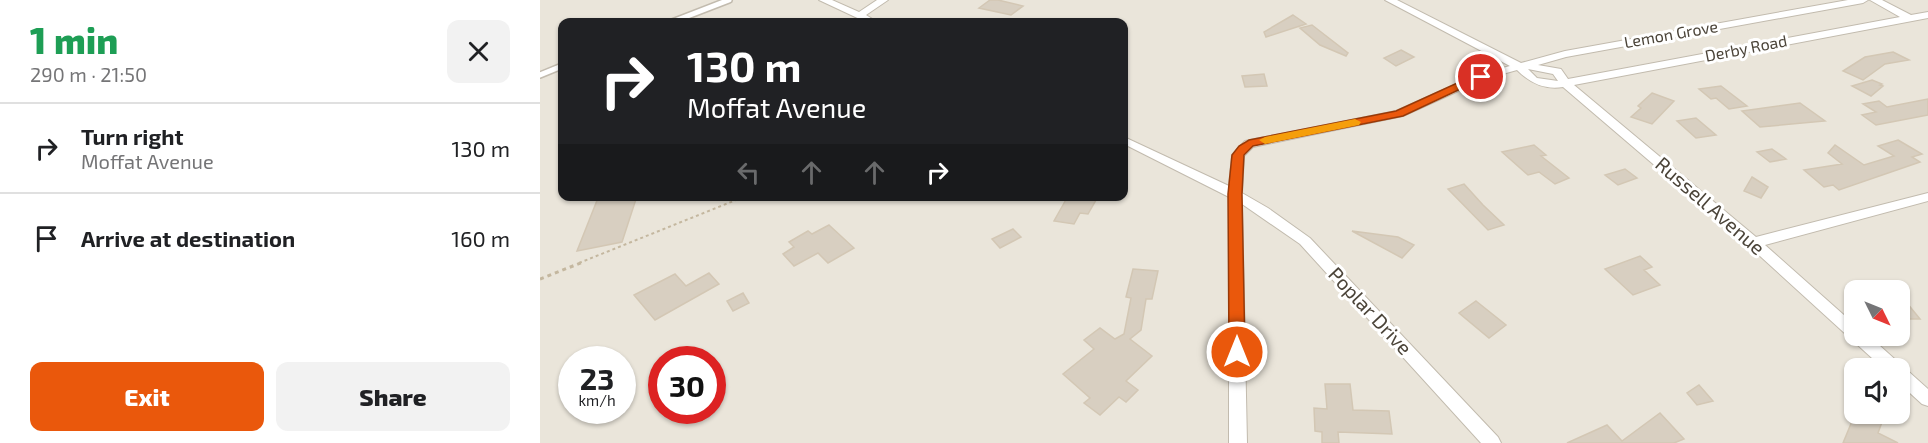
<!DOCTYPE html>
<html lang="en">
<head>
<meta charset="utf-8">
<style>
  :root { --surface:#fff; --page:#f2f2f2; --text:#202124; --muted:#757577; --line:#e0e0e0; --accent:#ea580c }
  body { margin:0; font-family:"Exo 2",sans-serif; background:var(--page); color:var(--text); height:100vh; display:flex; flex-direction:column; font-size:22px; white-space:nowrap }
  * { box-sizing:border-box; margin:0 }
  p { font-size:20px; color:var(--muted) }
  .icon { flex:none; width:33px; height:33px; fill:none; stroke:currentColor; stroke-width:2; stroke-linecap:round; stroke-linejoin:round }
  .map { position:relative; flex:1; overflow:hidden }
  .drawer { display:flex; flex-direction:column; background:var(--surface); width:540px }
  .drawer>* { flex:none }
  .banner { position:absolute; left:18px; top:18px; width:570px; height:183px; border-radius:12px; box-shadow:0 2px 4px #0004; background:#202124; color:#fff; overflow:hidden }
  .needle { width:39px; rotate:133deg }
  .tools { position:absolute; left:1304px; top:280px; display:grid; gap:12px }
  .tools a { display:grid; place-items:center; width:66px; height:66px; border-radius:12px; background:var(--surface); box-shadow:0 2px 4px #0004; font-size:30px }
  .speed { position:absolute; left:18px; top:346px; display:flex; gap:12px; font-size:30px; font-weight:700; text-align:center }
  .speed>* { display:grid; place-content:center; width:78px; height:78px; border-radius:50%; background:var(--surface); box-shadow:0 2px 4px #0004; line-height:1 }
  .speed small { font-size:15px; font-weight:400 }
  .speed .limit { border:9px solid #d22; background:#fff; color:#111 }
  .pin { position:absolute; display:grid; place-items:center; width:51px; height:51px; color:#fff; margin:-26px; border:3px solid #fff; border-radius:50%; box-shadow:0 2px 6px #0007 }
  .me { position:absolute; width:66px; margin:-33px; rotate:0deg; stroke-linejoin:round; filter:drop-shadow(0 0 4px #0008) }
  .turn { display:flex; align-items:center; gap:21px; height:126px; padding:0 30px; font-size:27px }
  .turn .icon { width:78px; height:78px; stroke-width:2.5 }
  .turn b { display:block; font-size:42px; line-height:51px }
  .lanes { display:flex; align-items:center; height:57px; padding:0 30px; background:#0003; justify-content:center; gap:30px; direction:ltr }
  .lanes .off { opacity:.35 }
  .round { display:grid; place-items:center; flex:none; width:63px; height:63px; border-radius:12px; background:var(--page) }
  .overview { display:flex; align-items:center; justify-content:space-between; height:102px; padding:0 30px }
  h1 { font-size:36px; font-weight:800; line-height:45px; color:#1e9e55 }
  .button { display:flex; gap:12px; margin-top:auto; padding:12px 30px }
  .button a { flex:1; height:69px; border-radius:12px; background:var(--accent); color:#fff; font-size:24px; font-weight:800; line-height:69px; text-align:center }
  .button a+a { background:var(--page); color:var(--text) }
  ul { padding:0; list-style:none }
  li { display:flex; align-items:center; gap:18px; height:90px; padding:0 30px; border-top:2px solid var(--line) }
  li div { flex:1 }
  li b { display:block; font-size:22px }
  li em { font-style:normal }
  main { display:flex; flex:1; min-height:0 }
  .map>svg:first-child { display:block }
</style>
</head>
<body>
<main>
<section class="drawer">
<div class="overview"><div><h1>1 min</h1><p>290 m · 21:50</p></div><a class="round"><svg class="icon" aria-label="close" viewBox="0 0 24 24"><path d="M6 6l12 12M18 6L6 18"/></svg></a></div>
<ul>
<li><svg class="icon" aria-label="right" viewBox="0 0 24 24"><path d="M7 20v-9h11M14 6l5 5-5 5"/></svg><div><b>Turn right</b><p>Moffat Avenue</p></div><em>130 m</em></li>
<li><svg class="icon" aria-label="arrive" viewBox="0 0 24 24"><path d="M6 21V4h12l-3 4 3 4H6"/></svg><div><b>Arrive at destination</b></div><em>160 m</em></li>
</ul>
<div class="button"><a>Exit</a><a>Share</a></div>
</section>
<div class="map">
<svg width="1388" height="443" viewBox="0 0 1388 443">
  <rect width="100%" height="100%" fill="#f6f3ec"/>
  <path fill="#eae5da" fill-rule="evenodd" d="M0,0H1388V443H0ZM22,22H584V196H22ZM1314,291H1359V336H1314ZM32,360H82V411H32ZM122,360H172V411H122ZM1314,369H1359V414H1314Z"/>
  <path fill="#d8cfc1" stroke="#d3c7b4" stroke-width="1.5" d="M450,0H458L483,6L471,15L439,8Z
    M753,15L766,24L726,37L724,32Z
    M772,25L808,53L806,56L780,45L760,28Z
    M861,50L874,57L856,66L844,58Z
    M1353,52L1369,60L1345,64L1323,80L1303,71L1325,57Z
    M724,74L727,86L705,87L702,76Z
    M1332,80L1342,84L1340,85L1343,86L1331,96L1312,86Z
    M1181,86L1207,106L1189,109L1176,98L1171,99L1159,89Z
    M1112,93L1134,101L1112,124L1091,117L1101,108L1098,106Z
    M1388,99V115L1336,125L1322,115L1336,112L1323,104L1339,101L1347,107Z
    M1260,103L1285,121L1220,127L1202,111Z
    M1156,118L1176,135L1156,138L1137,121Z
    M1358,140L1382,154L1372,157L1380,162L1299,190L1293,185L1284,187L1264,170L1302,164L1288,153L1295,145L1324,165L1354,156L1338,146Z
    M994,145L1006,155L1001,156L1029,178L1015,184L999,172L988,175L962,152Z
    M1232,149L1246,159L1230,162L1217,152Z
    M1085,169L1097,178L1078,185L1065,175Z
    M1212,177L1228,187L1221,198L1204,191Z
    M924,184L943,205L964,225L948,230L908,189Z
    M67,196H97L82,242L37,251L58,198Z
    M528,196L556,200L548,214L540,213L534,224L514,221Z
    M289,225L314,248L288,263L278,253L254,266L243,254L254,247L249,242L268,231L272,234Z
    M473,229L481,237L460,248L452,239Z
    M812,231L858,237L874,245L862,258Z
    M1100,256L1112,267L1104,270L1120,285L1093,295L1065,269Z
    M593,269L618,271L612,299H606L601,330L590,339L612,356L586,381L598,390L586,402L579,397L560,415L544,403L550,398L523,374L554,349L544,340L560,328L575,339L584,334L591,298L586,297Z
    M169,273L179,284L115,320L94,295L135,274L146,286Z
    M203,293L209,303L193,311L187,301Z
    M1359,293L1371,308L1380,319H1359Z
    M936,301L966,325L949,338L919,313Z
    M785,384H810L813,410L849,411L852,434L798,432L799,443H782V432L775,431L774,408L787,409Z
    M1159,385L1173,401L1157,405L1147,393Z
    M1120,413L1144,439L1134,443H1027L1067,425L1082,441Z
    M1315,414H1326L1342,422L1338,433L1358,443H1303Z"/>
  <g fill="none" stroke-linecap="round" stroke-linejoin="round">
    <defs>
      <path id="service" d="M132,22L189,0
        M0,75L22,66"/>
      <path id="minor" d="M279,0H292L319,12L337,0H348L326,15L337,22H326Z
        M845,0H857L981,63L1025,51L1308,0H1328L1323,3L1026,57L998,65L1021,69L1028,79L1360,17L1330,0H1342L1371,15L1388,12V18L1034,85L1216,237L1388,193V201L1225,245L1314,324V336H1329L1388,389V406L1382,404L1359,383V369H1344L1209,246L1023,87C1004,90 990,83 977,70L945,79L863,116L713,147L704,156L702,193L728,208L770,238L958,437L961,443H941L760,244L702,204L707,443H689V197L584,144V137L689,186L692,155L705,141L856,111L937,75L970,66ZM988,69L1013,74L1018,81L997,78Z"/>
    </defs>
    <use href="#service" stroke="#c2bbae" stroke-width="8"/>
    <use href="#minor" stroke="#c2bbae" stroke-width="2"/>
    <path stroke="#c4b79f" stroke-width="2" stroke-dasharray="3 3" stroke-linecap="butt" d="M39,263L206,196"/>
    <path stroke="#c4b79f" stroke-width="3" stroke-dasharray="4 4" stroke-linecap="butt" d="M0,279L43,262"/>
    <use href="#service" stroke="#fff" stroke-width="5"/>
    <use href="#minor" fill="#fff" fill-rule="evenodd"/>
  </g>
  <path fill="#ea580c" stroke="#983908" stroke-width="1.5" d="M937,74H945L946,77L863,116L713,146L704,155L702,194L705,352L702,357L697,359L691,357L689,352L688,194L692,155L699,146L709,140L856,111Z"/>
  <path fill="#f59e0b" d="M815,119L821,122L819,125L725,144L719,140L725,137Z"/>
  <g text-anchor="middle" stroke-width="6" stroke-linejoin="round" paint-order="stroke">
    <g font-size="16" fill="#4b4439" stroke="#fff">
      <text transform="translate(1131 34) rotate(-10)" y="6">Lemon Grove</text>
      <text transform="translate(1206 48) rotate(-11)" y="6">Derby Road</text>
    </g>
    <g font-size="20" fill="#4b4439" stroke="#fff">
      <text transform="translate(1170 206) rotate(41)" y="7">Russell Avenue</text>
      <text transform="translate(830 311) rotate(47)" y="7">Poplar Drive</text>
    </g>
  </g>
</svg>
<div class="tools">
<a><svg class="needle" viewBox="-14 -14 28 28"><path d="M0-13l5 13h-10z" fill="#e53935"/><path d="M0 13l5-13h-10z" fill="#757577"/></svg></a>
<a><svg class="icon" aria-label="sound" viewBox="0 0 24 24"><path d="M4 9h4l5-4v14l-5-4H4zM17 9q2 3 0 6"/></svg></a>
</div>
<div class="speed"><div>23<small>km/h</small></div><div class="limit">30</div></div>
<div class="pin" style="left:941px;top:77px;background:#d93025"><svg class="icon" aria-label="arrive" viewBox="0 0 24 24"><path d="M6 21V4h12l-3 4 3 4H6"/></svg></div>
<svg class="me" style="left:697px;top:352px" viewBox="-20 -20 40 40"><circle r="17" fill="#ea580c" stroke="#fff" stroke-width="3"/><path d="M0-11L8 9 0 5-8 9z" fill="#fff"/></svg>
<div class="banner">
<div class="turn"><svg class="icon" aria-label="right" viewBox="0 0 24 24"><path d="M7 20v-9h11M14 6l5 5-5 5"/></svg><div><b>130 m</b>Moffat Avenue</div></div>
<div class="lanes"><svg class="icon off" aria-label="left" viewBox="0 0 24 24"><path d="M17 20v-9H6M10 6l-5 5 5 5"/></svg><svg class="icon off" aria-label="ahead" viewBox="0 0 24 24"><path d="M12 20V5M6 11l6-6 6 6"/></svg><svg class="icon off" aria-label="ahead" viewBox="0 0 24 24"><path d="M12 20V5M6 11l6-6 6 6"/></svg><svg class="icon" aria-label="right" viewBox="0 0 24 24"><path d="M7 20v-9h11M14 6l5 5-5 5"/></svg></div>
</div>
</div>
</main>
</body>
</html>
